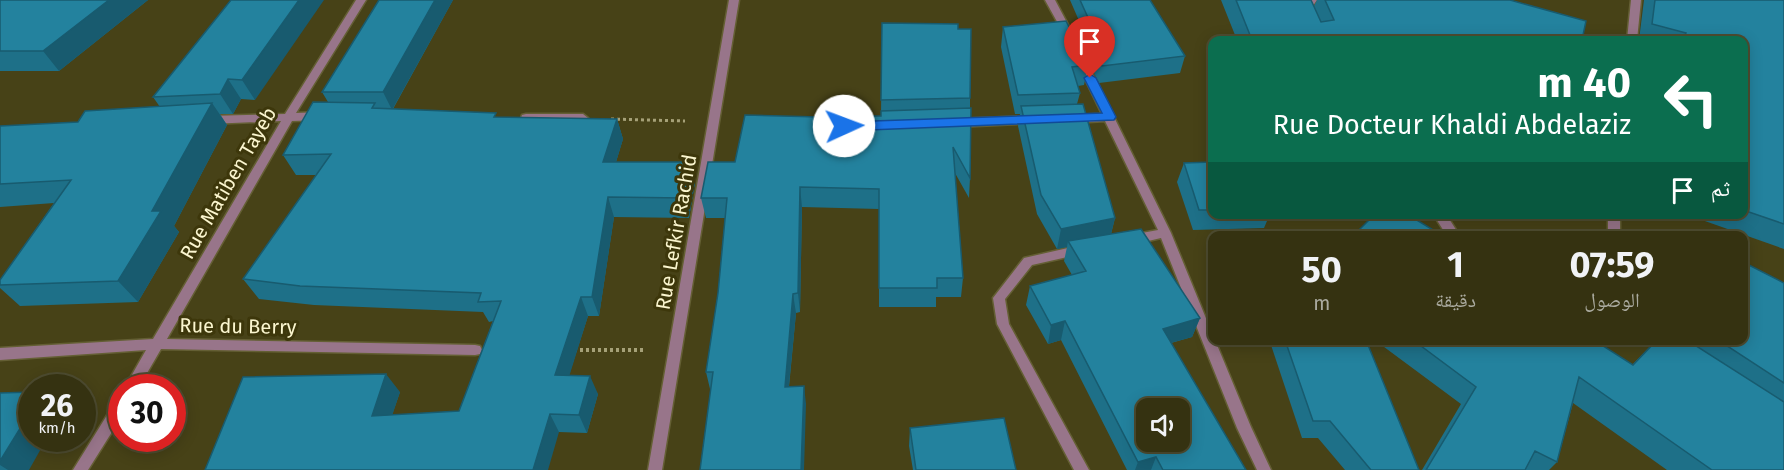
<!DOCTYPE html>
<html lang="ar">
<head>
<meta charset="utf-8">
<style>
  :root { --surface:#353211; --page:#3d3a1a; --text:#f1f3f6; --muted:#aaaa9f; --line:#4f4d31 }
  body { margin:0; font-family:"Fira Sans","Noto Naskh Arabic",sans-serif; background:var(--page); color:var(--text); direction:rtl; height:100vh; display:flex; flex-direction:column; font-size:22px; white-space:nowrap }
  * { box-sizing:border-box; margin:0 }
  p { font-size:20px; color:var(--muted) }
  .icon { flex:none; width:33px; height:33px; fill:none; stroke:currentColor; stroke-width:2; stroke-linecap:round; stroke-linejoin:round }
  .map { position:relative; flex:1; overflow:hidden; direction:ltr }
  .sheet { position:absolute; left:1208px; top:231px; width:540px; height:114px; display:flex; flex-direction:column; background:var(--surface); border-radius:12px; box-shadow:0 3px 15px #0003,0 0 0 2px var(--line); direction:rtl }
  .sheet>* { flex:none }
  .top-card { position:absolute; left:1208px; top:36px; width:540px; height:183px; border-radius:12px; box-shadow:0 3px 15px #0003,0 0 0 2px var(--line); direction:rtl; background:#0b6e4f; color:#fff; overflow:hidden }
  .tools { position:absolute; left:1136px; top:398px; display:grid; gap:12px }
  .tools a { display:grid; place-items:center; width:54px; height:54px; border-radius:12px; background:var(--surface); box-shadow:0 3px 15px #0003,0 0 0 2px var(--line); font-size:30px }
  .speed { position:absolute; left:18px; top:374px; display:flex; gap:12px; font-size:30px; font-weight:700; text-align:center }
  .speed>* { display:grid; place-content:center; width:78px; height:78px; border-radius:50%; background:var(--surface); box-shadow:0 3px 15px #0003,0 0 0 2px var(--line); line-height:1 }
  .speed small { font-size:15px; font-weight:400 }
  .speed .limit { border:9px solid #d22; background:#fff; color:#111 }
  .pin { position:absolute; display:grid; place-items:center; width:51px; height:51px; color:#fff; margin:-62px -26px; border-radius:50% 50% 50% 0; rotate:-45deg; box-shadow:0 0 6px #0007 }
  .pin .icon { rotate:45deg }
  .me { position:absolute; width:66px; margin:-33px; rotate:88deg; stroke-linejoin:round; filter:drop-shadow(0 0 4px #0008) }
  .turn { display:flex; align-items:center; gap:21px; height:126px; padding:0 18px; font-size:27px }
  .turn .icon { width:78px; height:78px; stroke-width:2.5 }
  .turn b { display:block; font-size:42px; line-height:51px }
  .then { display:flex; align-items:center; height:57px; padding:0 18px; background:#0003; gap:12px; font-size:22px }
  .eta { display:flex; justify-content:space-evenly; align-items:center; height:102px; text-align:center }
  .eta b { font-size:36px; font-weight:700; line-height:42px }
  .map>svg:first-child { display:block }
</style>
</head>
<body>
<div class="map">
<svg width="1784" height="470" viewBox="0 0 1784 470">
  <rect width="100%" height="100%" fill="#474217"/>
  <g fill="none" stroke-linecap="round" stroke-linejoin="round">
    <defs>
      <path id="street" d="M356,0H366L296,113L322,112L327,116L322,120L292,121L167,339L475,345L480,346L482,350L480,354L475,355L161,349L139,387H125L146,350L0,360V348L153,339L281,121L208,124L203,120L208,116L285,114Z
        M729,0H739L662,470H648Z
        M1045,0H1055L1073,34L1071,36H1065Z
        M1307,0H1317L1310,10L1323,40H1313L1300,10Z
        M1631,0H1641L1637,40H1627Z
        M1080,55L1085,58L1171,233L1212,333V340H1215L1251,427L1271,470H1257L1237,428L1161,238L1131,245L1127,243L1125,240L1127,237L1131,235L1158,230L1105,121L1073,123L1068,119L1073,115L1102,114L1075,58Z
        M526,114H583L588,118L583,122L522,121L521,118L522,115Z
        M1034,116L1038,117L1039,120L1038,123L956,127L951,123L956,119Z
        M1433,214H1446L1460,236H1447Z
        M1608,214H1620V236H1608Z
        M1081,245L1085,247L1087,250L1085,253L1032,265L1005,299L1009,324L1089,470H1074L997,324L993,298L1024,258Z
        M122,397V416L88,470H73L117,399Z"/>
    </defs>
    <use href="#street" stroke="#645f34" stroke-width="3"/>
    <path stroke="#a6a178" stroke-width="3" stroke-dasharray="3 3" stroke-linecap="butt" d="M611,119L685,121"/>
    <path stroke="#a6a178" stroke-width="4" stroke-dasharray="3 3" stroke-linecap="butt" d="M574,350H644"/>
    <use href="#street" fill="#98758a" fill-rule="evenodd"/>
  </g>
  <path fill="#1e7088" d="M0,0H148L59,71H0Z
    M231,0L255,100L241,99L233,114H220L227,125L174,226L179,232L138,302L20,306L0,288V280L54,203L0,207V126L78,122L160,107L153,97Z
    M379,0H453L393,109L498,117L617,119L623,139L616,162L695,182L689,218L614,217L599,316H588L569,375L598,394L587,433L559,432L205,470L400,392L392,415L459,411L493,321L489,322L483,312L314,305L259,299L243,279L317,175H296L283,155L328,102L322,92Z
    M1070,0H1150L1185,56L1180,73L1099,83L1077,39L1080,23Z
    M1221,0H1311L1314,6L1317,0H1510L1582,40H1237Z
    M1644,0H1784V249L1685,214H1743V40H1639Z
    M882,23L970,98V178L969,198L955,173L963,278L961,297H936V307H879V209L802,207L800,312L796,313L789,387L806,404L710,389L706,372L718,293L725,218H706L701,198L735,162L858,118L881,116Z
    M1003,27L1088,65L1084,85L1078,86L1080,93L1077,104L1115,218L1111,234L1200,318L1192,337L1171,343L1246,470H1127L1061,340L1048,344L1026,305L1030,286L1072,275L1064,261L1067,247L1057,249L1037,214L1018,126L1020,114H1015L1001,47Z
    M1212,162V214H1270L1264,228L1193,230L1177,182L1184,163Z
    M1784,283V470H1667L1573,403L1557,462L1549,470H1422L1461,404L1376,341L1594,340L1632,365L1656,340H1743Z
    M1271,340H1366L1419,470H1345L1318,438H1302L1270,342Z
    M0,393L29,470H0Z
    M910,428L1016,470H913L909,446Z"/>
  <path fill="#185b6f" d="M109,0H148L59,71L43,51Z
    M299,0H324L255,100L242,80Z
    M435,0H453L392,110L383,92Z
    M228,79L241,99L233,114L220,94Z
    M212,103L227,125L174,226L179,232L138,302L118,281L152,211Z
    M617,119L623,139L610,182L603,162Z
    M691,162L695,182L689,218L685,198Z
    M800,187L802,207L800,312L798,293Z
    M608,197L614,217L599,316L592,297Z
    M1115,218L1110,238L1068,241L1067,247L1057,249L1061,229Z
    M793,294L796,313L787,405L785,387Z
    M581,297L588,316L564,393L555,375Z
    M1200,318L1192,337L1156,347L1163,329Z
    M1065,321L1061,340L1048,344L1051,325Z
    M386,374L400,392L386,434L372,416Z
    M590,376L598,394L587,433L579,415Z
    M804,386L806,404L804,470H801Z
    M32,409V438H47L29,470H8L0,465V461Z
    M550,414L559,432L548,470H533Z
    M1156,457L1151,470H1135L1138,462Z"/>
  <path fill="#23829e" stroke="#185b6f" stroke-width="1.5" fill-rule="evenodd" d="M0,0H109L43,51H0Z
    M231,0H299L242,80L228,79L220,94L153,97Z
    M379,0H435L383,92H322Z
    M1080,0H1150L1185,56L1102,66L1080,23L1090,22Z
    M1236,0H1311L1321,22L1334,20L1325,0H1510L1586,21L1582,40H1252Z
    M1655,0H1784V224L1743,210V40H1682L1686,33L1652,24Z
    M1066,21L1088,65L1072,67L1080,93L1018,95L1003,27Z
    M882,23L958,24V29H971L970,98L881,100Z
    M313,102L375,103L372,108L496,113L494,117L617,119L603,162H691L685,198L608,197L592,297H581L555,375L590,376L579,415L550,414L533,470H205L243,377L386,374L372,416L459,411L501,301L478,302L481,293L300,286L243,279L331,154L283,155Z
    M212,103L152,211H161L118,281L0,285V280L71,180L0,184V126L78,122L85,111Z
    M1083,104L1115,218L1061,229L1041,195L1021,106Z
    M971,108L970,178L953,147L963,278H937V288H879V189L800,187L798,293L793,294L785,387L804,386L801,470H700L713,372H706L718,293L727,198H701L708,162H735L745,115L858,118V116H881V111Z
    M1212,162V210H1199L1184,163Z
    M1375,214H1407L1443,236H1353Z
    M1141,229L1200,318L1163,329L1246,470H1163L1156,457L1138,462L1065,321L1051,325L1030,286L1086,271L1068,241ZM1146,408H1179V441H1146Z
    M1743,262L1784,283V383L1718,340H1743Z
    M1285,340H1366L1419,470H1371L1330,421H1313Z
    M1413,340H1594L1633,365L1657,340H1687L1784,402V470H1712L1579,377L1557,462L1535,451L1525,470H1426L1476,387Z
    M32,392V409L0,461V393Z
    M1004,418L1016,470H916L910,428Z"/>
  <path fill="#1a73e8" stroke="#114b97" stroke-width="1.5" d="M1090,74L1096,78L1116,117L1114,120L844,131L837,126L844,122L1102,113L1084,78Z"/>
  <g text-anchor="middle" stroke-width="6" stroke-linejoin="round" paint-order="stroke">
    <g font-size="20" fill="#fbf6cf" stroke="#3d370b">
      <text transform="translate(228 183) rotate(-60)" y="7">Rue Matiben Tayeb</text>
      <text transform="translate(676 232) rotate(-80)" y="7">Rue Lefkir Rachid</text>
      <text transform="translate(238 326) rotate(1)" y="7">Rue du Berry</text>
    </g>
  </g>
</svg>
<div class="tools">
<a><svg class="icon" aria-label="sound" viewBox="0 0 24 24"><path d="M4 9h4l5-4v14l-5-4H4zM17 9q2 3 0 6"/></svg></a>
</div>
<div class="speed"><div>26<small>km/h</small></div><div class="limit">30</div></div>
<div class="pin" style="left:1090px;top:78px;background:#d93025"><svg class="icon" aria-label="arrive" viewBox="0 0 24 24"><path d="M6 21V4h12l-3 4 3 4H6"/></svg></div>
<svg class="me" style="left:844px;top:126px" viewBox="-20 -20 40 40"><circle r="19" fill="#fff"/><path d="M0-13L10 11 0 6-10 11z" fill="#1a73e8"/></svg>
<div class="top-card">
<div class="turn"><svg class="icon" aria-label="left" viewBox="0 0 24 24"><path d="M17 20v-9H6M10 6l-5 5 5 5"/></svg><div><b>40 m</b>Rue Docteur Khaldi Abdelaziz</div></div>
<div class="then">ثم<svg class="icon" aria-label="arrive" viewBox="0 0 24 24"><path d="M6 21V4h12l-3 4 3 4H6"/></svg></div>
</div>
<section class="sheet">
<div class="eta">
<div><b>07:59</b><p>الوصول</p></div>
<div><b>1</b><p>دقيقة</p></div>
<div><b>50</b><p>m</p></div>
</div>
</section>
</div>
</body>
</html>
